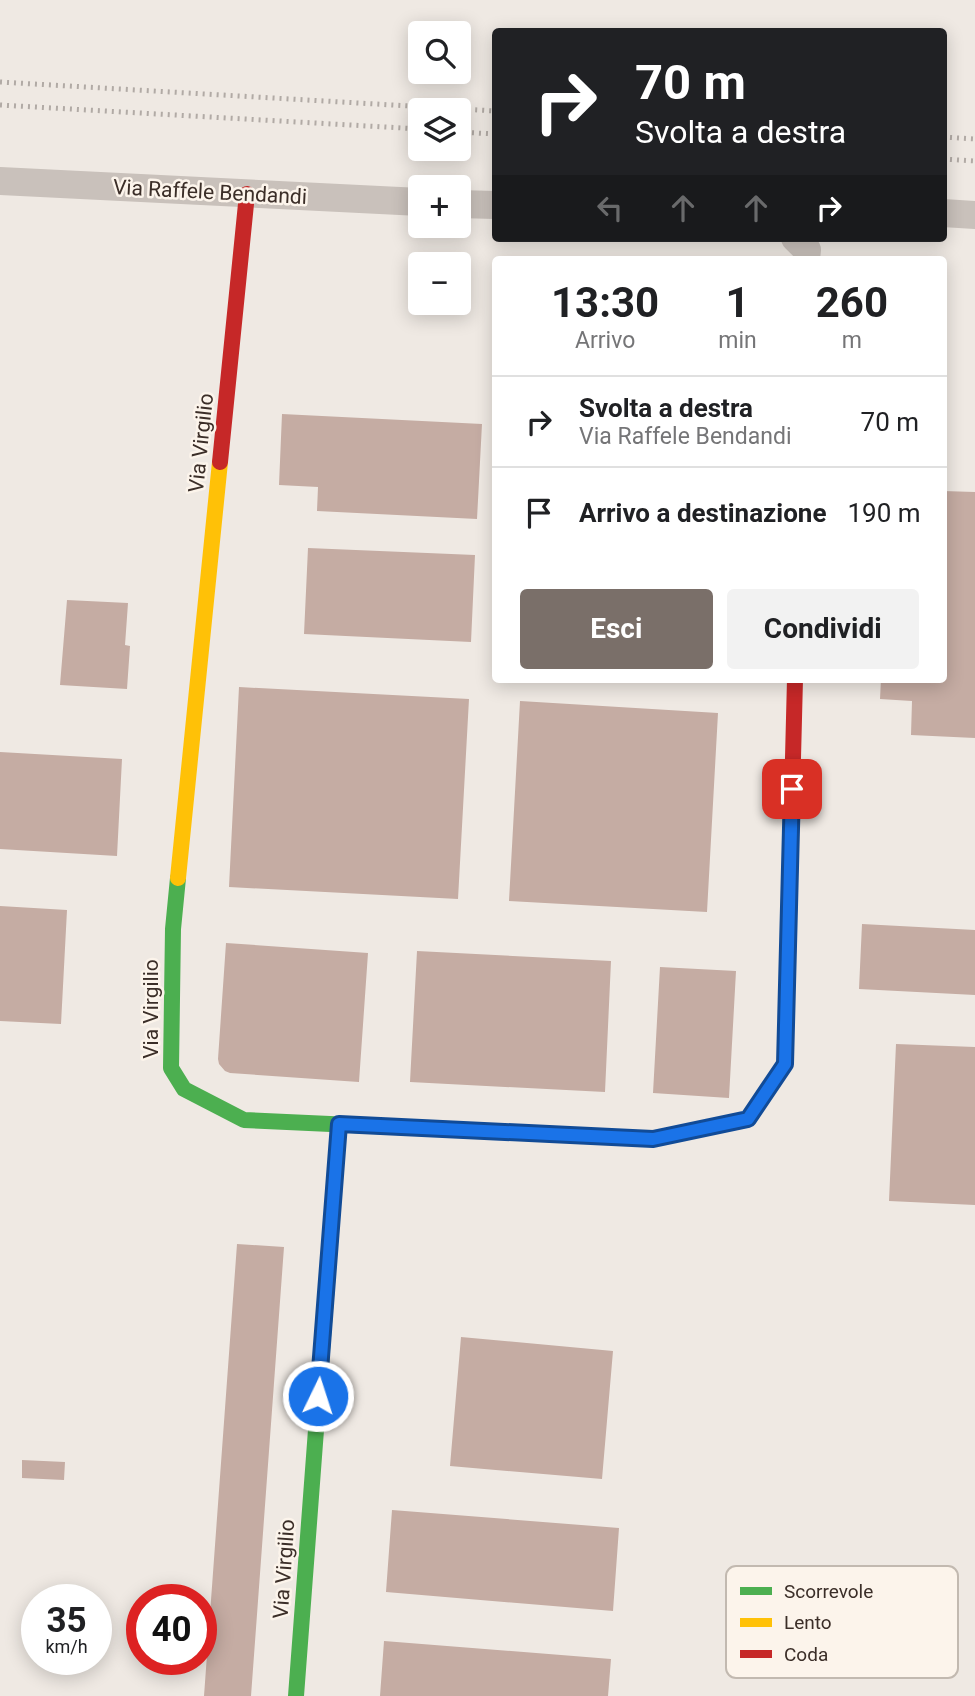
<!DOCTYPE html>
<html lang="it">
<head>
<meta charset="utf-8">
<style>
  :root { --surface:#fff; --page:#f2f2f2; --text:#202124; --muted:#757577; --line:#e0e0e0; --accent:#7a6f69 }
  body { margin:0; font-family:Roboto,sans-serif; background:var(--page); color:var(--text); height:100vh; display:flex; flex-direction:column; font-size:26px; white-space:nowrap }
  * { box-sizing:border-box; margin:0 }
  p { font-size:23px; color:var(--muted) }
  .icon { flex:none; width:38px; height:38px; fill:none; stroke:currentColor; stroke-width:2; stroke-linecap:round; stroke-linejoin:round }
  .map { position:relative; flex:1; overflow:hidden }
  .side { position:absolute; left:492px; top:256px; width:455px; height:427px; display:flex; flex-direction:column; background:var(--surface); border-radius:7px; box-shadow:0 4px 18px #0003 }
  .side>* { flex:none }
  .top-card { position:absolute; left:492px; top:28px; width:455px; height:214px; border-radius:7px; box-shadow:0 4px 18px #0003; background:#202124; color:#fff; overflow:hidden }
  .controls { position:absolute; left:408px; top:21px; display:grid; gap:14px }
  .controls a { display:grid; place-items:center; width:63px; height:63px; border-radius:7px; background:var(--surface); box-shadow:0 4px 18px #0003; font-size:35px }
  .speed { position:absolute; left:21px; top:1584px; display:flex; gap:14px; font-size:35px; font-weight:700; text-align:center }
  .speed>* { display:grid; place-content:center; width:91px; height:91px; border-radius:50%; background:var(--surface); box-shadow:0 4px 18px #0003; line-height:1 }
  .speed small { font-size:18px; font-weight:400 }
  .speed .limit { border:10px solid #d22; background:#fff; color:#111 }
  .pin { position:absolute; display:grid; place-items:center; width:60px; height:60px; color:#fff; margin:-30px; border-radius:14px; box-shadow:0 4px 10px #0006 }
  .me { position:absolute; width:77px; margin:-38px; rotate:4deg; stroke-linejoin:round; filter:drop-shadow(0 0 5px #0008) }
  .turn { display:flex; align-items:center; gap:24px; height:147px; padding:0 28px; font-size:32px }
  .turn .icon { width:91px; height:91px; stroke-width:2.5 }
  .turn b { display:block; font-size:49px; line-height:60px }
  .lanes { display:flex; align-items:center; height:66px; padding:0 28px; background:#0003; justify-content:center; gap:35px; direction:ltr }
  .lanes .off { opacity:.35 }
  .eta { display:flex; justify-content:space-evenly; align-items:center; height:119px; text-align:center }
  .eta b { font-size:42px; font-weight:700; line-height:49px }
  .action { display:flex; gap:14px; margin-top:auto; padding:14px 28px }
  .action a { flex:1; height:80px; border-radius:7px; background:var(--accent); color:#fff; font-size:28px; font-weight:700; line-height:80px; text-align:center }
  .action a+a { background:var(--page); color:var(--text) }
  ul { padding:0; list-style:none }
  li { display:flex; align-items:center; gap:21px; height:91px; padding:0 28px; border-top:2px solid var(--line) }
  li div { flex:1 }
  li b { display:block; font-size:26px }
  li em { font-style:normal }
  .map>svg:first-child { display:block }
</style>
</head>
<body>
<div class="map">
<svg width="975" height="1696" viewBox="0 0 975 1696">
  <rect width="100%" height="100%" fill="#efe9e3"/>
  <path fill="#c5aca3" d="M282,414L482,424L477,519L317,511L318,487L279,485Z
    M943,491L975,492V738L911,735L912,701L880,699L881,679H943Z
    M308,548L475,555L471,642L304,634Z
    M67,600L128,603L125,645L130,646L127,689L60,685Z
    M239,687L469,699L458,899L229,887Z
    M520,701L718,713L707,912L509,901Z
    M0,752L122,759L117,856L0,849Z
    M0,906L67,910L61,1024L0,1021Z
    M862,924L975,930V995L859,989Z
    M226,943L368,953L359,1082L230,1073L225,1071L219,1064L218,1059Z
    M417,951L611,961L605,1092L410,1082Z
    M660,967L736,971L729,1098L653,1093Z
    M896,1044L975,1047V1205L889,1201Z
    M237,1244L284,1247L251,1696H204Z
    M461,1337L613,1351L602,1479L450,1466Z
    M22,1460L65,1462L64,1480L22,1478Z
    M392,1510L619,1528L613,1611L386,1592Z
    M384,1641L611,1659L608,1696H380Z"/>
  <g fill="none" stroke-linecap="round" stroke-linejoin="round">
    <path stroke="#c9c1bb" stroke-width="28" d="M0,181L420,202
      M458,204L495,205
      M943,213L975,215
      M795,238L807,250L806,259"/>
    <path stroke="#4caf50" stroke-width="16" d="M178,878L173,929L171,1068L184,1089L244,1120L653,1139L748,1119L785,1064L788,955
      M296,1696L339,1124"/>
    <path stroke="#ffc107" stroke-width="16" d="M178,878L220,462"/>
    <path stroke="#c62828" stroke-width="16" d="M220,462L247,194
      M788,955L795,679"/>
    <path stroke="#b1aaa5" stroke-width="5" stroke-dasharray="2 5" stroke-linecap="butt" d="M0,82L495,111
      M0,105L420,129
      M458,132L495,134
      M943,137L975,139
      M943,159L975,161"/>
  </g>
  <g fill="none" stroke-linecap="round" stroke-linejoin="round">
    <defs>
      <path id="route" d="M318,1396L339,1124L653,1139L748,1119L785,1064L792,789"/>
    </defs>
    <use href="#route" stroke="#114b97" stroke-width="18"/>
    <use href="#route" stroke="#1a73e8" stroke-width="12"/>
  </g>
  <g text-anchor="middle" stroke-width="5" stroke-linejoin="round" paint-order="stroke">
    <g font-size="21" fill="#3b2e28" stroke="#fcf4eb">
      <text transform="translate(210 192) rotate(3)" y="7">Via Raffele Bendandi</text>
      <text transform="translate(201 443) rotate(-84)" y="7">Via Virgilio</text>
      <text transform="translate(151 1009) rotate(-90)" y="7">Via Virgilio</text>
      <text transform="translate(284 1569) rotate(-86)" y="7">Via Virgilio</text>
    </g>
  </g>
  <rect x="726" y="1566" width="232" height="112" rx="10" fill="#fcf4eb" stroke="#c2b9b0" stroke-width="2"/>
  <rect x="740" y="1587" width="32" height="8" fill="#4caf50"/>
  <rect x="740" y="1618" width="32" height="9" fill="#ffc107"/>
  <rect x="740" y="1650" width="32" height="8" fill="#c62828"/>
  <g font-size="19" fill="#3b2e28">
    <text x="784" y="1598">Scorrevole</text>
    <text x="784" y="1629">Lento</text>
    <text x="784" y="1661">Coda</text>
  </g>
</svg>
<div class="controls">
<a><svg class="icon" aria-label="search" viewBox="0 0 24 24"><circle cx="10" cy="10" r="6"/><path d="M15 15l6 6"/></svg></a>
<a><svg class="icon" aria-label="layers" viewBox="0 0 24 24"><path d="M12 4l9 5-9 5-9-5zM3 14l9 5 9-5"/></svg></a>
<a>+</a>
<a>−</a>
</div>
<div class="speed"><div>35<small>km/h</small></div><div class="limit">40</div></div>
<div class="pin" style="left:792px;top:789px;background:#d93025"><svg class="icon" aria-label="arrive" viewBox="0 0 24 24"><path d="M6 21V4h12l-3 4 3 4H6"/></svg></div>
<svg class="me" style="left:318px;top:1396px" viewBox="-20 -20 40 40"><circle r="17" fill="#1a73e8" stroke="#fff" stroke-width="3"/><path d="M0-11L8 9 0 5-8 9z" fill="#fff"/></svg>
<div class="top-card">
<div class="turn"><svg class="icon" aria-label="right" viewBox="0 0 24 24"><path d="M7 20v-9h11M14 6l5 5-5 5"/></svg><div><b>70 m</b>Svolta a destra</div></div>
<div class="lanes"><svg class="icon off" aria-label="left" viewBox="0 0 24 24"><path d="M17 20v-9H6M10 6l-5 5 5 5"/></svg><svg class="icon off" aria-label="ahead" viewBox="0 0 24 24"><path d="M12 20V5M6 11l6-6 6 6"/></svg><svg class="icon off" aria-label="ahead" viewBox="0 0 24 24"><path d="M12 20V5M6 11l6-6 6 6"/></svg><svg class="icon" aria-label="right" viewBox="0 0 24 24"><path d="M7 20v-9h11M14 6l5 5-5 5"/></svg></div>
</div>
<section class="side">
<div class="eta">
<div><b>13:30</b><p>Arrivo</p></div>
<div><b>1</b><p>min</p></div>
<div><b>260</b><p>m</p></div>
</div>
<ul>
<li><svg class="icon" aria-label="right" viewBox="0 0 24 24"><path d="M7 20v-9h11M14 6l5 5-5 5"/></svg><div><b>Svolta a destra</b><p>Via Raffele Bendandi</p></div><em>70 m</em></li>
<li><svg class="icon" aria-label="arrive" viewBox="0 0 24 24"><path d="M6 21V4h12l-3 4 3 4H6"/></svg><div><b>Arrivo a destinazione</b></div><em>190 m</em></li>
</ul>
<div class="action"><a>Esci</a><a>Condividi</a></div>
</section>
</div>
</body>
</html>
